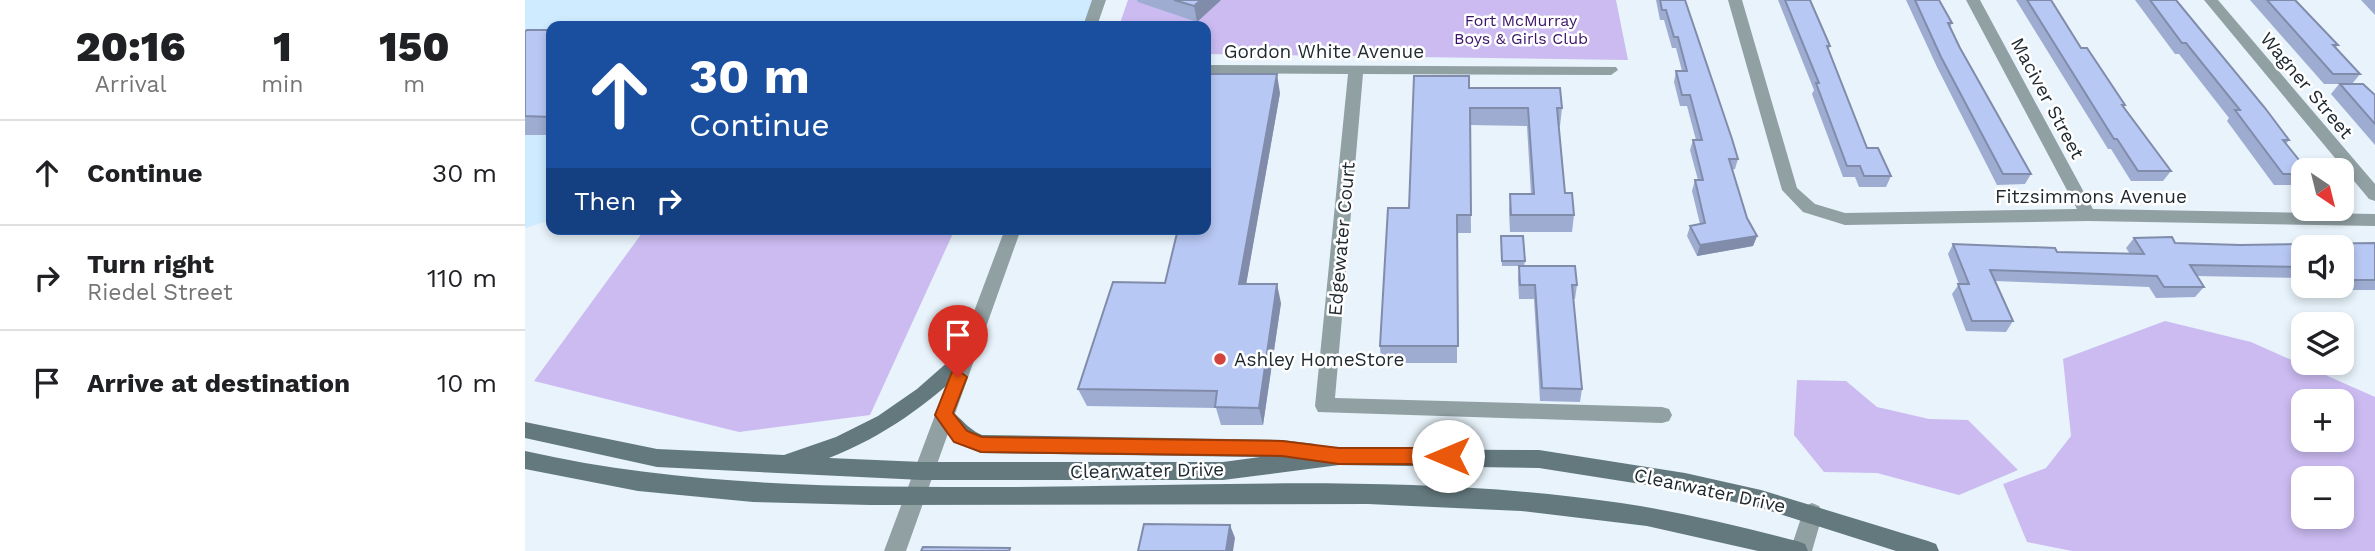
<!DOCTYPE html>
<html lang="en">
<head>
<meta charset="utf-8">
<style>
  :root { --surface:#fff; --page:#f6f6f6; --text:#202124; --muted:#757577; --line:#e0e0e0 }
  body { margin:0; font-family:"Work Sans",sans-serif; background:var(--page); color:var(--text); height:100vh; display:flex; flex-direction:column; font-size:26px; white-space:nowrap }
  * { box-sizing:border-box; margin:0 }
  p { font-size:23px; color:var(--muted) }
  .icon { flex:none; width:38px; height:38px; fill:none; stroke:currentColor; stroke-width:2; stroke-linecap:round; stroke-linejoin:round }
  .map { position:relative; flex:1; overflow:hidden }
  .sheet { display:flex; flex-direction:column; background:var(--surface); width:525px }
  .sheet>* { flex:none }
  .banner { position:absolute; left:21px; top:21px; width:665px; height:214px; border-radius:14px; box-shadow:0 4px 10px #0003; background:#1a4fa0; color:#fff; overflow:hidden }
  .needle { width:46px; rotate:145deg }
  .fabs { position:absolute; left:1766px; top:158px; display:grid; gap:14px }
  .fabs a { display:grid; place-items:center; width:63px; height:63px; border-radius:14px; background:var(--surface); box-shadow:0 4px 10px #0003; font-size:35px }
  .pin { position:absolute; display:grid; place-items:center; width:60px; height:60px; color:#fff; margin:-72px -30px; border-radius:50% 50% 50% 0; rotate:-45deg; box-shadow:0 0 7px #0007 }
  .pin .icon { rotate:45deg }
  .me { position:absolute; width:77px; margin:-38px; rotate:270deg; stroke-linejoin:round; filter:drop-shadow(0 0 5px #0008) }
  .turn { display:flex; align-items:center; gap:24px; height:147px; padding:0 28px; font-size:32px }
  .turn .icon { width:91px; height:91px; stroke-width:2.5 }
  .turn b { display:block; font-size:49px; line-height:60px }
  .then { display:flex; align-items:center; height:66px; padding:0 28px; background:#0003; gap:14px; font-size:26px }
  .eta { display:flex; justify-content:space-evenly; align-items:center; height:119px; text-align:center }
  .eta b { font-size:42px; font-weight:800; line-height:49px }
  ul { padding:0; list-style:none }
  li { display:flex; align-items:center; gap:21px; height:105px; padding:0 28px; border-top:2px solid var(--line) }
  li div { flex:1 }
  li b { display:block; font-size:26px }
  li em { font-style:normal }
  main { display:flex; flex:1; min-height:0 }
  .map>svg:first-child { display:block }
</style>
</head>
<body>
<main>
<section class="sheet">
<div class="eta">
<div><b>20:16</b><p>Arrival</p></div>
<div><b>1</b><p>min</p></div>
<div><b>150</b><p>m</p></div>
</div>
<ul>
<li><svg class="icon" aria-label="ahead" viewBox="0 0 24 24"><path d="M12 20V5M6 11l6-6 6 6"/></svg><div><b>Continue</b></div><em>30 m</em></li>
<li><svg class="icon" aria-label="right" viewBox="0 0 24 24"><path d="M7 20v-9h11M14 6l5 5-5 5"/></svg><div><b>Turn right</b><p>Riedel Street</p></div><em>110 m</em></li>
<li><svg class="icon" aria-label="arrive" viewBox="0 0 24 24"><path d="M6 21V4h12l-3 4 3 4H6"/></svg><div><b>Arrive at destination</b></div><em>10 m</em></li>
</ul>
</section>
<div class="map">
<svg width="1850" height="551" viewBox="0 0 1850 551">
  <rect width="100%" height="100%" fill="#e8f3fb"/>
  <path fill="#cfebff" d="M0,0H573L563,26H26V220L0,228Z"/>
  <path fill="#cbbbf1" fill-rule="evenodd" d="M603,0H1091L1103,60L681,54V26H594Z
    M120,229H430L345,415L214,432L9,381Z
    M1640,321L1726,342L1850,397V551H1547L1502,542L1478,484L1521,468L1546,436L1538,359ZM1778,401H1816V439H1778ZM1778,478H1816V516H1778Z
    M1272,380L1321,381L1352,407L1404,419L1443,420L1493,470L1434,495L1352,473L1299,472L1269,435Z"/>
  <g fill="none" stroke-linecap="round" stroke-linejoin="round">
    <path fill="#91a0a3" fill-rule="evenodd" d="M1203,0H1217L1272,188L1290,204L1320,213L1552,209L1441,0H1455L1568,209L1850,214V226L1563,221L1320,225L1278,212L1257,190Z
      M1679,0H1693L1850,184V201L1844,199Z
      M681,65L1091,67L1093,70L1086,75L838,74L810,398L1137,407L1144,409L1147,415L1144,421L1137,423L793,412L790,406L823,74L681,73Z
      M1287,503L1294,506L1298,513L1287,551H1265L1280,506Z"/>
    <path fill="#91a0a3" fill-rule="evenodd" d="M567,0H581L572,26H558Z
      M480,229H496L381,551H359Z"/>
    <path fill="#63797d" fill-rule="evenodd" d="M440,350L447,353L449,358L447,363C403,404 360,436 304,458L397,462H698L735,457L456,453L429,442L409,415L412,409C428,403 438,428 457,435L757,440L790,444L798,449L1014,450L1160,473L1236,490L1403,541L1411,544L1414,551H1371L1236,508L1160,491L1014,468L814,465L698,480H397L132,467L0,438V422L132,449L259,455L311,437L353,416L392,389L433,353Z
      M0,451C159,487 318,487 480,487C684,486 893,473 1096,503C1156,512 1214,526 1272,541L1280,544L1283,551H1233L1122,526L996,511L843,504L345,505L228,502L113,491L0,469Z"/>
  </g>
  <path fill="#9eacd2" d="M612,0H696L672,22L613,2Z
    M1131,0H1160L1213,159L1210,169L1207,170L1222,218L1232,236L1228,246L1172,256L1162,236L1165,226L1175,224L1167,191L1170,180H1173L1165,150L1168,140H1171L1162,106H1155L1149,82L1151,71H1157L1151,48H1147L1139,20H1135Z
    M1253,0H1285L1305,46L1303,51L1342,148L1366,176L1361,187H1334L1330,177H1318L1287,94L1289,90Z
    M1381,0H1414L1427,23L1425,28L1435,48L1506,174L1500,184L1472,185L1412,67Z
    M1491,0H1526L1556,48L1600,105L1599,107L1646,171L1638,181H1606L1586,149H1583Z
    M1610,0H1651L1764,140L1761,144L1778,170V182L1776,185H1749L1702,121L1704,118L1654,54H1650Z
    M1725,0H1770L1813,45L1810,48L1835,74L1827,84L1850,95V145L1806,94L1814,84H1799Z
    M1836,0H1850V15Z
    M26,30V135H0V31Z
    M944,88L1037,108L1035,126H1033L1040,193L1049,215L1047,232H985L984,211L985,194H1006L1002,126L945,125L946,233H932V363H856L855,346L884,208Z
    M755,93L721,284L756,303L738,425H696L691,408L562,406L553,389L640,283Z
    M1609,238L1650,243L1715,245L1850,243V290H1808L1804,285H1816V247H1778V278L1671,276L1679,287L1670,297L1631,298L1624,287L1470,281L1488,321L1481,332L1441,331L1427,294L1434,284L1423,254L1428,244L1532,252L1605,254L1601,248Z
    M976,242L1000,261L999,266L1052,285L1050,299H1048L1057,389L1055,402L1015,401L1009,299H994L993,280L994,266H977Z"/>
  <path fill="#818cab" d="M676,0H696L672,22L669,6Z
    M752,74L755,93L718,302L714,284Z
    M1232,236L1228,246L1172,256L1175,245Z
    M752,284L756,303L738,425L734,408Z
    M705,525L710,538L708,551H701Z"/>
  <path fill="#b8c8f4" stroke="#818cab" stroke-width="2" d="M649,0H676L669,6Z
    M1135,0H1160L1207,139L1213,159H1204L1222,218L1232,236L1175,245L1165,226L1180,223L1170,180H1178L1168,140H1177L1165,95H1157L1151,71H1162L1153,37H1149L1141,10H1137Z
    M1260,0H1285L1305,46H1302L1342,148H1353L1366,176H1339L1335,166H1322L1291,83H1294Z
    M1390,0H1414L1427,23H1423L1435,48L1506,174H1478L1416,57Z
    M1502,0H1526L1556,48H1562L1600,105H1597L1646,171H1613L1592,139H1589Z
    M1625,0H1651L1740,108L1764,140H1758L1782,170H1778V174H1758L1710,110H1715L1661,43H1657Z
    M1742,0H1770L1813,45H1808L1835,74H1808Z
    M2,30H26V117L0,116V31Z
    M681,74H752L714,284H752L734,408L690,407L692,391L553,389L588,282L640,283L653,229H681Z
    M889,76H944V88H1035L1037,108H1032L1040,193H1047L1049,215H986L985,194H1009L1003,108H945L946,215H932L933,346H855L863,208H884Z
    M1815,84H1838L1850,95V124Z
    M976,236H998L1000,261H977Z
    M1647,237L1650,243L1715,245L1850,243V280H1818L1816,278V247H1778V267L1665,265L1679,287H1639L1632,276L1465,270L1488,321H1447L1433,284H1444L1428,244L1530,248L1532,252L1619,254L1609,238Z
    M994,266H1050L1052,285H1047L1057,389L1017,388L1010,285H995Z
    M619,524L705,525L701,551H613Z
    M398,547L485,548L484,551H396Z"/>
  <path fill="#ea580c" stroke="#983908" stroke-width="2" d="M433,370L442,377L428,413L442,431L457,437L757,441L814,448H923L929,451L932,456L929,462L923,464H814L757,456L456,452L429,442L410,415L427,372Z"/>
  <circle fill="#d2443d" stroke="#fff" stroke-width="2.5" cx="695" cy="359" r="7"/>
  <g text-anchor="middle" stroke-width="5" stroke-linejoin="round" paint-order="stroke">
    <g font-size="16" fill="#3a1369" stroke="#fff">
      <text x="996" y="26">Fort McMurray<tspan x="996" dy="18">Boys &amp; Girls Club</tspan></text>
    </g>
    <g font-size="19" fill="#202a31" stroke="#fff">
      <text x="799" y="58">Gordon White Avenue</text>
      <text transform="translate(1782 85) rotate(50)" y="7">Wagner Street</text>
      <text transform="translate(1523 98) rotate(62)" y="7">Maciver Street</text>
      <text x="1566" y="203">Fitzsimmons Avenue</text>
      <text transform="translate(816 239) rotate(-85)" y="7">Edgewater Court</text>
      <text transform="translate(622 470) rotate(-1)" y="7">Clearwater Drive</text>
      <text transform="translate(1185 490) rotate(12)" y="7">Clearwater Drive</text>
    </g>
    <g font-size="19" fill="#202a31" stroke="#fff" text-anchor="start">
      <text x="709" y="366">Ashley HomeStore</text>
    </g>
  </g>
</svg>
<div class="fabs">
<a><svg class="needle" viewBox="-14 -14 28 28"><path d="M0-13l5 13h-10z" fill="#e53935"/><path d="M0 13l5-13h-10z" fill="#757577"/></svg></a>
<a><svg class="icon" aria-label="sound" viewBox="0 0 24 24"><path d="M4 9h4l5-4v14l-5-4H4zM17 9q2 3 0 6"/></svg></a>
<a><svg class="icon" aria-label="layers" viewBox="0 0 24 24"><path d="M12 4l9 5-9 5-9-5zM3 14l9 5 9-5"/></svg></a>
<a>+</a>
<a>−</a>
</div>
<div class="pin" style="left:433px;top:377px;background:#d93025"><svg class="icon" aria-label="arrive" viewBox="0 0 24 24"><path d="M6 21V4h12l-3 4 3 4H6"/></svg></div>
<svg class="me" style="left:923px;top:456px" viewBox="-20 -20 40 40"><circle r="19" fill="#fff"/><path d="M0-13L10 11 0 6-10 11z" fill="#ea580c"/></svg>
<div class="banner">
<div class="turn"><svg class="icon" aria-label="ahead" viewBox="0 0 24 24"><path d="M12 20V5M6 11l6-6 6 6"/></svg><div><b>30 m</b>Continue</div></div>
<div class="then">Then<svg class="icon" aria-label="right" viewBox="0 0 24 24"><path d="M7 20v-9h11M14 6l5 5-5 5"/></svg></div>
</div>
</div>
</main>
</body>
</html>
